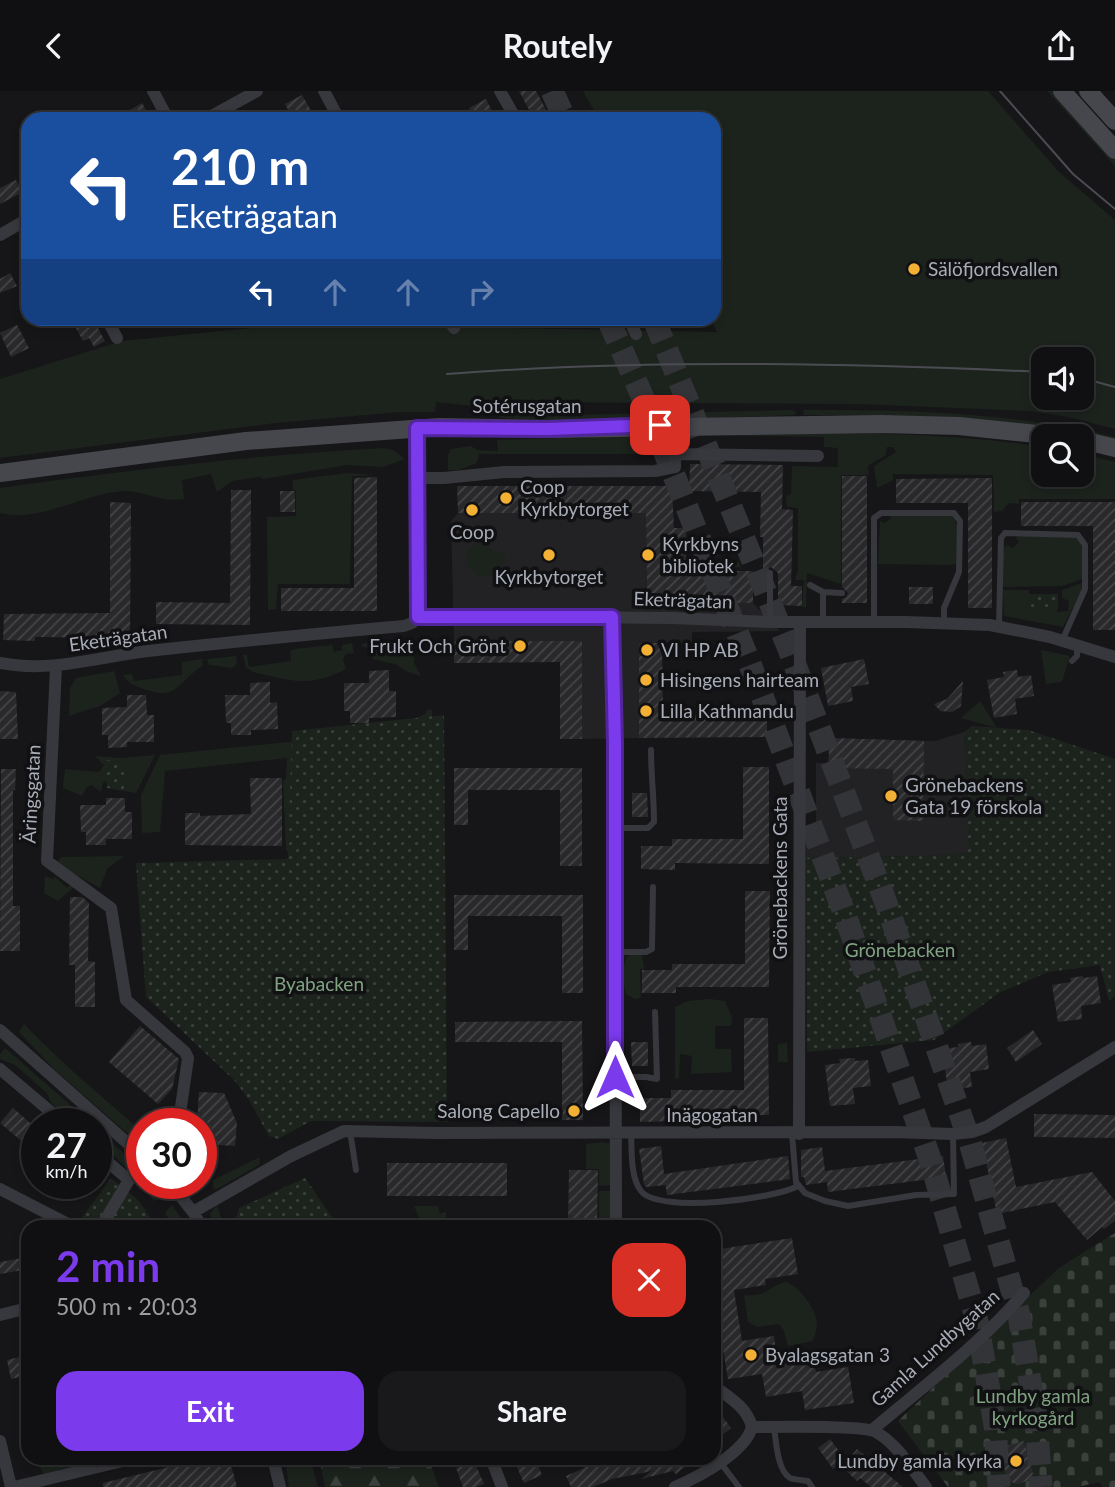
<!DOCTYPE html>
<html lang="en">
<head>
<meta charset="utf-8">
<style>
  :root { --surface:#101012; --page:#19191b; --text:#f1f3f6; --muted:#9c9d9f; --line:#303032; --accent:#7c3aed }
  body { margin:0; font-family:Lato,sans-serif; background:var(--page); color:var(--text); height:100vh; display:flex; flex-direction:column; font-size:26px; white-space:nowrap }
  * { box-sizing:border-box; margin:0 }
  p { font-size:23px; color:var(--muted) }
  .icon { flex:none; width:38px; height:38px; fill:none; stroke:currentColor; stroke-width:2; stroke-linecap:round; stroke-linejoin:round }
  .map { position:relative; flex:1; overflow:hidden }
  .panel { position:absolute; left:21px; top:1129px; width:700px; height:245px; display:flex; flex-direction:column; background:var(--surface); border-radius:21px; box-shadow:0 4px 10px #0003,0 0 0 2px var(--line) }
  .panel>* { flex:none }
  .guide { position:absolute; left:21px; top:21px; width:700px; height:214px; border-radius:21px; box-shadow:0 4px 10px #0003,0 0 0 2px var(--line); background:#1a4fa0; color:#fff; overflow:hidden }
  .fabs { position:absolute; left:1031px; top:256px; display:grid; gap:14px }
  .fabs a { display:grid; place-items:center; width:63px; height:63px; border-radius:14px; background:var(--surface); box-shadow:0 4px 10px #0003,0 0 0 2px var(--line); font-size:35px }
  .speed { position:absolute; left:21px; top:1017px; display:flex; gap:14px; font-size:35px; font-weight:700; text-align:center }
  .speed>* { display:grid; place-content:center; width:91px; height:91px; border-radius:50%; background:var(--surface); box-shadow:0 4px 10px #0003,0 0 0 2px var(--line); line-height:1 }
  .speed small { font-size:18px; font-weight:400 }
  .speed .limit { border:10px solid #d22; background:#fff; color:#111 }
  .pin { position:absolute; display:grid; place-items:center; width:60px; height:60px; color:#fff; margin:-30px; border-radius:14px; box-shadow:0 4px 10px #0006 }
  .me { position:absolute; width:77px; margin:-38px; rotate:0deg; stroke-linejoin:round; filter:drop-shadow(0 0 5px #0008) }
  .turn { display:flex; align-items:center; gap:24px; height:147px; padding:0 35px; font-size:32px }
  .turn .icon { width:91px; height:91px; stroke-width:2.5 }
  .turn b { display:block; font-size:49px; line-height:60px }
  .lanes { display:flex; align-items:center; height:66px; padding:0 35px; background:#0003; justify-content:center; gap:35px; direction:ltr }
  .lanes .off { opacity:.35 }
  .round { display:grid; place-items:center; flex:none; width:74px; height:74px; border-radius:21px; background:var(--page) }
  .headline { display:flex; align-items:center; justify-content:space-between; height:119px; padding:0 35px }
  h1 { font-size:42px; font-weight:700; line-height:52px; color:var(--accent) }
  .action { display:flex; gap:14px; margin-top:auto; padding:14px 35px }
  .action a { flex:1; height:80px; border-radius:21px; background:var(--accent); color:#fff; font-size:28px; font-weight:700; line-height:80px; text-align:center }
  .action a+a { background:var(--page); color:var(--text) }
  header { display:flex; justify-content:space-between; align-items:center; height:91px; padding:0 35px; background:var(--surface); font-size:32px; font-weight:700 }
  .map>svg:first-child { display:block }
</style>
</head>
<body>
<header><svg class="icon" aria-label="back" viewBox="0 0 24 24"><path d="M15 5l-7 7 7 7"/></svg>Routely<svg class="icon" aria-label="share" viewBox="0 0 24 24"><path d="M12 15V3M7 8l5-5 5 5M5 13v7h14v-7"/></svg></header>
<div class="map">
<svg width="1115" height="1396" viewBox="0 0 1115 1396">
  <defs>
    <pattern id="forest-firs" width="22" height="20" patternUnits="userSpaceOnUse" patternTransform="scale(1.75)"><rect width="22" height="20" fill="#1c231d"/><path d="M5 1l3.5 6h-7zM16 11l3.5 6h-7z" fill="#3a403c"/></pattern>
    <pattern id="cemetery-stones" width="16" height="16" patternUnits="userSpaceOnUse" patternTransform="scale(1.75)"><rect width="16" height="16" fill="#1c231d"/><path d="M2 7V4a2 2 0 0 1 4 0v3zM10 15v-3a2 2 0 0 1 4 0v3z" fill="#3a403c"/></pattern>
    <pattern id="park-dots" width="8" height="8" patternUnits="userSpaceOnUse" patternTransform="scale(1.75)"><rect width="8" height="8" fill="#1c231d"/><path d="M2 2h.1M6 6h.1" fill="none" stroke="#3a403c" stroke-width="1.8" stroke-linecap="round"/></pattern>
    <pattern id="building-hatch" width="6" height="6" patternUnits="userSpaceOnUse" patternTransform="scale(1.75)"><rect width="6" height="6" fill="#29292c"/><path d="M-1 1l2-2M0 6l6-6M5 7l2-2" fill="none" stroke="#454548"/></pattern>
  </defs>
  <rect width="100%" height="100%" fill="#161618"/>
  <path fill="#222225" d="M654,421L646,437L647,506H685V515H700V512H753L780,540L692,541V552H639V647L582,648V550H454L451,430L458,422Z
    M964,641L969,761L929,765L806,767V741L816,737V672H828L829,647L935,650Z"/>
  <path fill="#1c231d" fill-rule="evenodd" d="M583,0H988L1059,81L1115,129V338L1069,326L1029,320L858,313L495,311L496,315L492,317L436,311L435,321H400L275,332L0,367V288L122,250L340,228H450L462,236L717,241L710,228H714V28H599ZM1043,268H1082V306H1043Z
    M1047,0H1052L1115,69V75Z
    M504,315L551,323L571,324L792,319L796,321L795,324L770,325L555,330L502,327L498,325L497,322Z
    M803,319C913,319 1007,321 1115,346V352C1012,329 909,324 804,324Z
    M737,341C839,342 942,340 1043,356V383H1082V363L1115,371V408H1019V413L1009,412L1002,420L994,421L993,384L893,383V389L877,397L874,375L896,361L893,356H887L886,364L868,375L869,384H841V493L807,482L806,516H802L804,489H795L798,480V417L787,416L786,405L791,403L792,375L838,376V357L824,356V346L662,343L660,363H479L477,372L459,379H448V364L451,358L471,355L477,359L498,360L497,349Z
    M384,357L393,359L405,368L383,376L347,374L263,388L260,386L232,390L217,401L211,383L182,389L184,408C160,412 143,399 124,400C82,402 43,432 0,422V397C128,379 255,364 384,357Z
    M347,382L376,384L352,385L350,493H278L276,518L268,519L267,426L296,425V399H293V389Z
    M950,421L955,427L956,433L960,434V471L952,474L878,473L880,430L885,432L891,427L888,422Z
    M1018,444H1075L1082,453L1085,487L1062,495L1003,496V458L1007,454L1013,457L1019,451L1016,446Z
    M481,452L490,456L495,462L504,459L505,470L494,485H477C463,474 461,456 481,452Z
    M697,471H739L741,476H696Z
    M1082,492L1081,501L1063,536L1004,525L1003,499H1029L1028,515L1057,516V521L1068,520L1069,510L1062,507V499Z
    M352,552L354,562L346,563L343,568L346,578C310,597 291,590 253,581L246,576L243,564H247L249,576L291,570L290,560L295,558L332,554L334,561L342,559V554Z
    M364,552H374L381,563L413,560L414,572L421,585L406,580L395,573L372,568L374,562L369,557L361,555Z
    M1041,559L1070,565L1062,591L1046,593Z
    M236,565L237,573L232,577L209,574L207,568Z
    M203,568L202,575C175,593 178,611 141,597C133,594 128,592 123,584L132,583L134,590L182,584V571Z
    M114,580L120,602L100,615L69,625L70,597L76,587Z
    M980,610L997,637L961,627Z
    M428,618L432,619V778L427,783L286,760L283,690L286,688L287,667L165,680L160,741L142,742L141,704L160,664L389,641L425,623Z
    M155,664L136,702L124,700V671L107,670V690L103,691L101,701L91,694L86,697L82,705L63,697L65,678L99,681L104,674L95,665L121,667Z
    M124,765L107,778L100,797L64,777L58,771L61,766Z
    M45,785L53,788L55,786L67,797L69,794L74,796L58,810L44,802Z
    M642,863L644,878H640L641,907L635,908L626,903C623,892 621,872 629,864Z
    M710,908L725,910L732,926L731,935H715V958H731L732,981L691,983L692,965L680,963L679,987L675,988V916L688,910Z
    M24,933C61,972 102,1005 142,1041V1055L55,979L19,941Z
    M787,952L788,971H778V953Z
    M5,957L91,1032H74L51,1012L47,1002L15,974L0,968V963Z
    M96,1037L129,1067V1076L126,1077C115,1067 108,1056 96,1047Z
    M603,1051L612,1053V1094L599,1095V1078H586V1053Z
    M260,1066L259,1074L215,1099L213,1096V1089Z
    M142,1089V1092L154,1093L161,1101L163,1107L154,1110L137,1090Z
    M599,1100H611L612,1135H599Z
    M172,1114L187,1136H174L166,1124V1120Z
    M216,1115L218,1117L224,1136H215L210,1123Z
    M414,1115H438L440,1123L446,1121V1131H421Z
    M785,1191C799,1194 816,1218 817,1232C817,1238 815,1244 813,1250L788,1255L784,1240L779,1233L757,1236L748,1231L744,1204C767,1206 766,1197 785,1191Z
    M49,1367H101L44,1383L36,1370Z
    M285,1367H310L318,1396H289Z"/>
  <path fill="url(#forest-firs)" d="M319,1367H428L439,1396H325Z"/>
  <path fill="url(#cemetery-stones)" d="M1115,1142V1396H1103L1099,1391L1078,1396H948L898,1330L1059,1177Z"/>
  <path fill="url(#park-dots)" d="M1028,503H1058V518L1028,519Z
    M444,624L447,1031L311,1030L278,1048L269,1045L249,1009L235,990L146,906L136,772L288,768L292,640Z
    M972,635L1028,639L1115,668V905L1109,910L1100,874L1048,881L999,902L934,949L807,961L806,767L929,765L968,761L964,641Z
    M106,669L125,671L124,700L107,697Z
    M111,1087L138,1109L157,1136H91L81,1128Z
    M305,1087L339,1136H237L235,1130L239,1117Z"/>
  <path fill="url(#building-hatch)" d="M519,0H536L551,28H534Z
    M302,4L313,23L304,28H293L285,13Z
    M486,8L496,28H474L469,17Z
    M142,12L151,28H114Z
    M16,89L23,101L0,113V97Z
    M10,182L17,195L0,202V188Z
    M71,228H93L105,250L94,256L89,247L83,250Z
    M17,234L29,257L11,266L0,242Z
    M690,373L783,374L782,418L793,419L791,495H802V515L778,514V482L771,476L763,481V446H760L761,401L689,400Z
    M842,385H867V512H842V508L846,506L848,502L842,496Z
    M377,386V520H281V497H354V387Z
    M992,387V517H968V412H896V388Z
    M457,395H672L674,437H686V480H753V512H700V516L685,515V506H647L646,422H458Z
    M231,399H251L250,534L156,533V511L230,512Z
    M280,400H295V421H280Z
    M110,411L131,412L130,547L35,546V550L3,549L4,523L110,522Z
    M1021,411H1115V539H1093V435H1021Z
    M909,496H933V513H909Z
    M454,550H582V648H560V571L454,572Z
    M639,552H662L663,624H767V646L639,647Z
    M864,568L869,593L851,596L853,610L828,615L821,577Z
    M389,579V600H396V626L369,627V632H350V620H344V592H369V580Z
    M1017,579L1018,586L1031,584L1034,605L1015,608L1017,623L994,627L987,589L1004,586L1003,581Z
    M963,590L961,615L952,621L940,620L934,613L947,608Z
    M270,591V612L277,611L278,638L251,639V644H231V632H226L225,604H250V592Z
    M0,600L16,601L18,648H0Z
    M127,604H146L147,624H154V651H127V656L108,657V644H102V617L127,616Z
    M829,647L924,650L923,730L893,729V678L829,677Z
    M743,676H769V773L675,772V779L641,778V755H672V748H743Z
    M454,677H582V775H560V699H468V734H454Z
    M1,678H16L15,699H13V815H20V860H0Z
    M250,687H282V755L185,754V722H200V725L251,723Z
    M632,702H647L648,726H632Z
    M106,707H125V721H132V748H106V754H86V741H81L80,714H106Z
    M745,800H770L769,896H676V902H642V879H672V873H745Z
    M454,804H583V902H562V825H468V859H454Z
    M70,806H82L89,812L88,870L95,871V916H75V874H69Z
    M1083,885V887L1097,885L1101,912L1081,915L1082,928L1058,931L1052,894L1071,891L1070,887Z
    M744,927H768L769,1024H675V1030L640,1031V1007H671V999H744Z
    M582,930L583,1029H562V951H455V931Z
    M140,935L179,968L172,998L158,1013L109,971Z
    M1033,939L1042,953L1016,971L1007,957Z
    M631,951H648V975H632Z
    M971,951L972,955L986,953L989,978L970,981L972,996L948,999L942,958L958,956V953Z
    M855,967V970L868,969L871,995L853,997L855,1013L830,1015L825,974L840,972L839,968Z
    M199,1001L224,1002L237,1032L235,1055L201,1053V1032H197Z
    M13,1017L37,1038V1063L0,1032Z
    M1034,1023L1115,1024V1047L1034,1046Z
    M1006,1047L1016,1096L1092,1081L1115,1110V1130L1104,1138L1102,1136L1087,1149L1055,1111L997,1123L982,1052Z
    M661,1055L664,1083L788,1065L790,1088L667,1104L665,1090L666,1094L646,1096L644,1093L639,1058Z
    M822,1056L825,1080L943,1065L946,1086L828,1101L827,1091L806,1094L804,1086H801V1059Z
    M387,1072H507V1105H387Z
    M569,1079H598L597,1136H568Z
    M792,1147L798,1183L765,1188L766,1194L734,1199L742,1250L774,1245L777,1268L813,1263L816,1281L848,1276L854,1312L805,1319L802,1300L766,1306L762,1283L728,1288L723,1258L714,1259V1159Z
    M28,1166V1178L0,1183V1171Z
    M28,1264V1284L11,1288L7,1269Z
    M714,1314L731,1337L714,1350Z
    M830,1348L845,1368L833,1378L818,1357Z
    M1024,1350L1033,1383L1027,1390L1017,1393L1008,1390L999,1357Z
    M857,1358L903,1396H871L860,1387L857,1390L842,1376Z
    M206,1367H229L237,1396H103V1392Z
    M527,1367H535L542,1384L524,1392L515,1372Z
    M593,1367H654L657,1376L669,1367H696L676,1383L673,1380L641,1388L652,1380L612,1388L593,1396H571L566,1385L595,1372Z
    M474,1370L484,1393L476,1396H463L456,1377Z"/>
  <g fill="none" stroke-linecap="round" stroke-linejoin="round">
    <path stroke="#333438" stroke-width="23" stroke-dasharray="23 11" stroke-linecap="butt" d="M552,0L565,28
      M608,228L640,300L750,573L845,824L931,1071L977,1230L995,1334L999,1396
      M654,228L789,558L886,812L970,1051L1019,1224L1036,1327L1041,1396"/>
    <path stroke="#37383d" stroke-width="6" d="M770,482V531
      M810,494L823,501
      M823,531V501L842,502
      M874,531V427L881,422H954L960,430L959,481L944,517V531
      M999,536L1001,447L1005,442L1078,444L1085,454V498L1062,550
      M1072,570L1077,565V555
      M615,737H648L654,731C654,706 651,684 651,659
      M616,861H646L652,858L653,796
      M615,986H646L657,988L655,921
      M350,1040L356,1079
      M631,1042C632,1059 630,1086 641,1100C659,1123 774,1108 798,1095
      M792,1043L796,1091L805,1102L825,1110L848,1115L916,1104L954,1103L953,1043
      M774,1336C776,1349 777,1379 790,1387C795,1389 803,1389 808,1390L812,1396
      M720,1371L739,1396"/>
    <path stroke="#37383d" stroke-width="12" d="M153,0L168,28
      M324,0L339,28
      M500,0L516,28
      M206,28L257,0
      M0,144L28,128
      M107,228L117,247
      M284,228L285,230
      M448,228L454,237
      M629,228L636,243
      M417,337L418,526
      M418,387H444L504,381L655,380L675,376V363L818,365
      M612,526L615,653L616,1136
      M0,572C51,582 98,566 148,560C233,551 319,542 404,535L412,532L418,526L434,525L672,527L770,531H906L990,534L1050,546L1115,566
      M56,576L47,770L111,817L126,909L185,961L188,967L180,1023
      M0,939L142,1065
      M0,978L64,1032
      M799,1043L800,532
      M96,1061L129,1089
      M170,1092L193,1121L202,1136
      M0,1098L74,1136
      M193,1121L291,1065L344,1040L436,1042L894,1041L953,1043L972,1041L986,1036L1115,956
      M101,1136L129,1089L142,1072
      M0,1224L28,1217
      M714,1295C730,1307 747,1316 752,1336
      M872,1339C924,1295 979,1254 1024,1202
      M0,1350L11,1396
      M273,1367L280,1396
      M491,1367L502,1396
      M14,1396L135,1367
      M675,1396C698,1386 745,1362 752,1336C772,1336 860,1334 874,1340C896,1351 911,1377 926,1396"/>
    <path stroke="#45474d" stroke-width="18" d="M1062,0L1115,59
      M1088,0L1115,30
      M1082,349L1115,357
      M0,382L246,350L439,336L547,338L881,333L959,335L1056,345"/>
    <path stroke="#4a4c52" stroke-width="2" d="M1000,0L1073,83L1115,118
      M447,283C645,268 845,272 1043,281
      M1082,287L1115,296"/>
  </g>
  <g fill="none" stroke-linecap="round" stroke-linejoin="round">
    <defs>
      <path id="route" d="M615,986V653L612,526H418L417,337L547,338L660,334"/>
    </defs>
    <use href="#route" stroke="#51269a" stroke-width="18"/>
    <use href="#route" stroke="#7c3aed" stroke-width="12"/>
  </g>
  <g fill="#f2b134" stroke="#111113" stroke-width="2.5">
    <circle cx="914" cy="178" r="7"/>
    <circle cx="506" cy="407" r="7"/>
    <circle cx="472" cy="419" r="7"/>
    <circle cx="549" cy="464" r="7"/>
    <circle cx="648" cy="464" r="7"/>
    <circle cx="520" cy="555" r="7"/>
    <circle cx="647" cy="559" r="7"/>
    <circle cx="646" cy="589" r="7"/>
    <circle cx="646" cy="620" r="7"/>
    <circle cx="891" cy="705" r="7"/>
    <circle cx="574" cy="1020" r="7"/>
    <circle cx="751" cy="1264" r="7"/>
    <circle cx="1016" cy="1370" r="7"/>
  </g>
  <g text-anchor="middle" stroke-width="7" stroke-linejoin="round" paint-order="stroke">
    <g font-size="19" fill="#a8adb8" stroke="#111113" text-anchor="start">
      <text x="928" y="185">Sälöfjordsvallen</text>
      <text x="520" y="403">Coop<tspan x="520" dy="22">Kyrkbytorget</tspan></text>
      <text x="472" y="448" text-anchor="middle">Coop</text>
      <text x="662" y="460">Kyrkbyns<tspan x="662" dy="22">bibliotek</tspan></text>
      <text x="549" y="493" text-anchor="middle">Kyrkbytorget</text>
      <text x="506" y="562" text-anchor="end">Frukt Och Grönt</text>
      <text x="661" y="566">VI HP AB</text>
      <text x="660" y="596">Hisingens hairteam</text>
      <text x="660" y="627">Lilla Kathmandu</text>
      <text x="905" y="701">Grönebackens<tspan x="905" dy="22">Gata 19 förskola</tspan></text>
      <text x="560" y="1027" text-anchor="end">Salong Capello</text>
      <text x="765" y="1271">Byalagsgatan 3</text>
      <text x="1002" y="1377" text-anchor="end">Lundby gamla kyrka</text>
    </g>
    <g font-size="19" fill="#a8adb8" stroke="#111113">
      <text x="527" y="322">Sotérusgatan</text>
      <text transform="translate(683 509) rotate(2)" y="7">Eketrägatan</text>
      <text transform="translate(118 547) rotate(-8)" y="7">Eketrägatan</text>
      <text transform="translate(31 703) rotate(-87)" y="7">Äringsgatan</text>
      <text transform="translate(780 787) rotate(-90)" y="7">Grönebackens Gata</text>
      <text x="712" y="1031">Inägogatan</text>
      <text transform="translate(935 1257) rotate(-42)" y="7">Gamla Lundbygatan</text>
    </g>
    <g font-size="19" fill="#7fa381" stroke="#111113">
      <text x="900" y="866">Grönebacken</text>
      <text x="319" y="900">Byabacken</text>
      <text x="1033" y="1312">Lundby gamla<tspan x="1033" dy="22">kyrkogård</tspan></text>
    </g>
  </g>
</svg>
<div class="fabs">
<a><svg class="icon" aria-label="sound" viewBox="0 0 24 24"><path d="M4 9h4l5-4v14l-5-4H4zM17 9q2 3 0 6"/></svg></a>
<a><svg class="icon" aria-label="search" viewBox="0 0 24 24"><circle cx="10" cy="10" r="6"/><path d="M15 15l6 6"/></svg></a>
</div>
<div class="speed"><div>27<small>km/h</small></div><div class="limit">30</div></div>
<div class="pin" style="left:660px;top:334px;background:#d93025"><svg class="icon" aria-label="arrive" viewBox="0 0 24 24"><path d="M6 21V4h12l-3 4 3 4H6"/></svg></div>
<svg class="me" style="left:615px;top:986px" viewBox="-20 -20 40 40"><path d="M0-17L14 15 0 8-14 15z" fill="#7c3aed" stroke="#fff" stroke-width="4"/></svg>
<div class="guide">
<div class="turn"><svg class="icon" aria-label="left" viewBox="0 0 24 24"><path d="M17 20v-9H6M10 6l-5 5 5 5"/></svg><div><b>210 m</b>Eketrägatan</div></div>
<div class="lanes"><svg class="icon" aria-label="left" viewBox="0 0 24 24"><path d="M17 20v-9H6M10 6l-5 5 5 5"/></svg><svg class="icon off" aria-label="ahead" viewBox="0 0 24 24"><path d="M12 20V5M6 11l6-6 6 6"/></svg><svg class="icon off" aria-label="ahead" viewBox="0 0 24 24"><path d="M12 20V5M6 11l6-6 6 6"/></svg><svg class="icon off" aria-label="right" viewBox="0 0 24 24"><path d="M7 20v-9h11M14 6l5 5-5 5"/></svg></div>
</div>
<section class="panel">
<div class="headline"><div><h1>2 min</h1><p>500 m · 20:03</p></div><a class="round" style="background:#d93025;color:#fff"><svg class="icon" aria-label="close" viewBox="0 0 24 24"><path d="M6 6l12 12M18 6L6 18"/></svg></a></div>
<div class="action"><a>Exit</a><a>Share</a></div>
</section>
</div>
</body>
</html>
